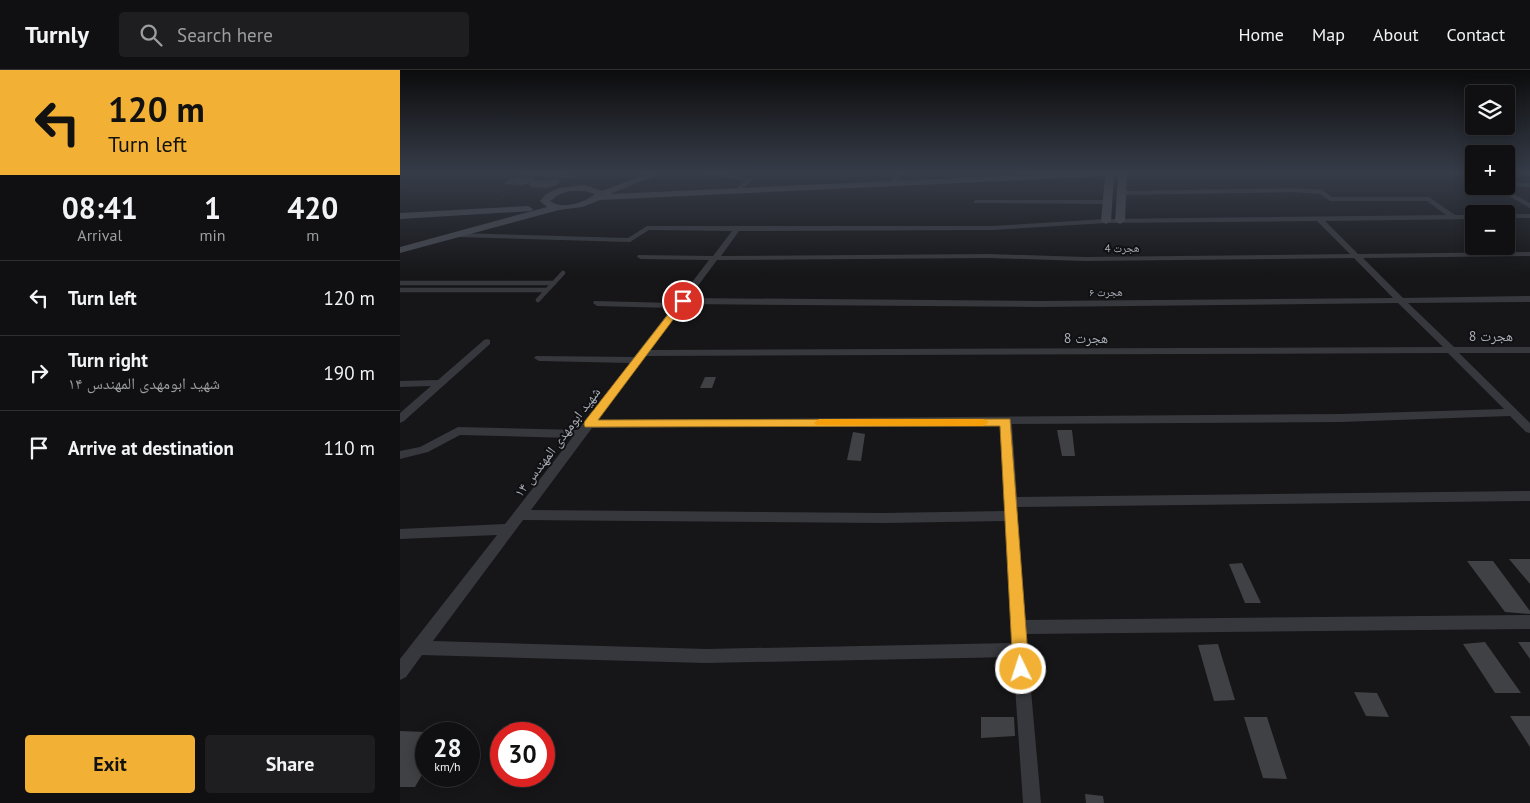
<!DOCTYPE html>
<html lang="en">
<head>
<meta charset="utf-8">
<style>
  :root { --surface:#101012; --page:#1e1e20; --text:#f1f3f6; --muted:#9c9d9f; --line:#303032; --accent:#f2b134 }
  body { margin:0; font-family:"PT Sans","Noto Naskh Arabic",sans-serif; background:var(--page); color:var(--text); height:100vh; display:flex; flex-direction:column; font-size:19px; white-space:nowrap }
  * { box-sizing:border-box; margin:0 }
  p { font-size:16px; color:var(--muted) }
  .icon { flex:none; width:28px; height:28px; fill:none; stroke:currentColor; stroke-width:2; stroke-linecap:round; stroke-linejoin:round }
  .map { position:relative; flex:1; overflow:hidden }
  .sheet { display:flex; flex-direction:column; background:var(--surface); width:400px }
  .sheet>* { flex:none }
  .banner { background:#f2b134; color:#111; overflow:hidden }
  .controls { position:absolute; left:1065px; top:15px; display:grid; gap:10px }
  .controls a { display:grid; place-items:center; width:50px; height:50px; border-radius:5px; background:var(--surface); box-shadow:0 2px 12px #0003,0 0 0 1px var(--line); font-size:25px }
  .speed { position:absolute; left:15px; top:652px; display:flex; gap:10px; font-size:25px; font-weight:700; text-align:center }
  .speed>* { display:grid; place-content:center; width:65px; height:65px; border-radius:50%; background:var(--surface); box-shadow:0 2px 12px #0003,0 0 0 1px var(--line); line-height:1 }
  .speed small { font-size:12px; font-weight:400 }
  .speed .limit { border:8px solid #d22; background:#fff; color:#111 }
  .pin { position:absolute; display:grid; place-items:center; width:42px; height:42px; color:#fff; margin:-21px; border:2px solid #fff; border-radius:50%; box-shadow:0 1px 5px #0007 }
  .me { position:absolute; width:55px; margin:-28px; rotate:356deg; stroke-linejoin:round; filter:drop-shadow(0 0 4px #0008) }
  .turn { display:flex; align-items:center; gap:18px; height:105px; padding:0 25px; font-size:22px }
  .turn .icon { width:65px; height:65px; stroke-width:2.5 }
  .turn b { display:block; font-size:35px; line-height:42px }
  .eta { display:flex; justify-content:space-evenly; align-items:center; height:85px; text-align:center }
  .eta b { font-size:30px; font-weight:700; line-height:35px }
  .cta { display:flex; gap:10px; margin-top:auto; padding:10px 25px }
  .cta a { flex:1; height:58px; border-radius:5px; background:var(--accent); color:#111; font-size:20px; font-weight:700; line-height:58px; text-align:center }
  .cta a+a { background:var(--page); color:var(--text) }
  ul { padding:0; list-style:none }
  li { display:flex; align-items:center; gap:15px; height:75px; padding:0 25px; border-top:1px solid var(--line) }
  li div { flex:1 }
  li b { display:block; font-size:19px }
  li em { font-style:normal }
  header { display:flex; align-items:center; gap:30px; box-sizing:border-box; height:70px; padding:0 25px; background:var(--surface); border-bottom:1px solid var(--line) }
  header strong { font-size:24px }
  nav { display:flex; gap:28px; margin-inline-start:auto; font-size:18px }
  .search { width:350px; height:45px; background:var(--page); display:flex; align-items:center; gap:12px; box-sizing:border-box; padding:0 18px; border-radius:5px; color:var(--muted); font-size:19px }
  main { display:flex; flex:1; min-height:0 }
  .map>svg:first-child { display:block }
</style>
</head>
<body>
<header>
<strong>Turnly</strong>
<div class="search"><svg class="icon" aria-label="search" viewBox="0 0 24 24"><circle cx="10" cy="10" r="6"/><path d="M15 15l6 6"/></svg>Search here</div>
<nav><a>Home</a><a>Map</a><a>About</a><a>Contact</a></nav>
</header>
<main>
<section class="sheet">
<div class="banner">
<div class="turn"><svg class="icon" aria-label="left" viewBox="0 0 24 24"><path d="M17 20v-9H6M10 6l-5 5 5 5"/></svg><div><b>120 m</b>Turn left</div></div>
</div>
<div class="eta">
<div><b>08:41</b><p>Arrival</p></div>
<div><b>1</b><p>min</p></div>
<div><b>420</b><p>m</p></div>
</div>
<ul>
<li><svg class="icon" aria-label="left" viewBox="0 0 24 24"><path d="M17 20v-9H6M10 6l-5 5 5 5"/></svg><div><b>Turn left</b></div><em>120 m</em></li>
<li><svg class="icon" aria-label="right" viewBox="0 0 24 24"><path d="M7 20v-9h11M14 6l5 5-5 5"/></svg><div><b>Turn right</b><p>شهید ابومهدی المهندس ۱۴</p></div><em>190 m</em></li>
<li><svg class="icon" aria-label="arrive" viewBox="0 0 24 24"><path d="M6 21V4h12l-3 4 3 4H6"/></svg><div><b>Arrive at destination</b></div><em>110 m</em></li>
</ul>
<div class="cta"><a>Exit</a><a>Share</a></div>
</section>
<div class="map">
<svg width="1130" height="733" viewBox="0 0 1130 733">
  <rect width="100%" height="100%" fill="#161618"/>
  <path fill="#404145" d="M119,107H134L132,108L136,109L134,111L159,109L157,110L162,111L156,115L147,118L131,117L133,116H129L131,115H129L131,113L121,115L104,114L110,109Z
    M305,307H316L312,318H300Z
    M657,360H672L675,386H662Z
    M453,362L465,364L461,391L447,390Z
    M1109,489H1130V514Z
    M1067,491H1093L1130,541V544L1105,542Z
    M842,493L861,533H845L829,494Z
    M1085,572L1121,623H1095L1063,574Z
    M1118,572H1130V589Z
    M818,574L835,630L814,631L798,575Z
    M954,622L977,623L989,647L966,646Z
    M1110,646H1130V677Z
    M581,647H614L615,666L581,668Z
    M844,647H867L887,709L863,708Z
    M0,661L26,662V698L15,717H0Z
    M685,724L703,726L704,733H686Z"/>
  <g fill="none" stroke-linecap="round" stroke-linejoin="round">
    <path stroke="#3d3f44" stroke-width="1" stroke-dasharray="1 2.5" stroke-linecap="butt" d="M0,105L16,106
      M192,110L217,102
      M0,114L27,102
      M97,130L105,123"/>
    <path stroke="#37383d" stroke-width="3" d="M123,102L119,104L175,107"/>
    <path stroke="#37383d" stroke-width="4.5" d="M0,213H154
      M0,220H147
      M138,230L163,203"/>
    <path fill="#37383d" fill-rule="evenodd" d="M286,102H304L354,109L336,123L333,121L334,120L346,110Z
      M498,102H504L493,115H489L488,114Z
      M1065,102L1074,103V107Z
      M1106,102H1130V106L1106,105Z
      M1106,112L1130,113V117L1106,116Z
      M1091,116H1099L1130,133V138Z
      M894,118L922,120L932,127H1029L1055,145H1074V149L925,151L958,184L1130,182V186L963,188L1003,228L1130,226V232L1008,233L1054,277H1130V283H1059L1130,353V363L1126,362L1110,346L941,352L612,354L617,427L1130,421V431L617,437L625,550L1130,545V559L626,564L641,733H623L613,587L306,593L22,585L6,607L0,610V589L97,465L0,469V459L105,454L172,368L60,365L28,382L0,389V381L20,377L58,357L178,360L230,293L139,291L134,288L136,286L234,287L272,238L197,236L193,233L194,231L276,233L309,190L241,189L237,187L238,185L313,186L332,161L249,160L230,172L58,167H55V163L228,168L247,156H592L706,149L1046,145L1027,131H930L920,124L894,122L722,125L719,123L722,121ZM917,151L950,184L685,187L589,184L321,186L339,161L592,160L706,153ZM589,188L685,191L954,188L993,228L640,231L289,228L317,190ZM998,233L1043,277L250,280L285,234L640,237ZM1048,283L1104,339L941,344L198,350L246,286ZM601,354L605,441L484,443L131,440L192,358ZM123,450L484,453L605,451L612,573L306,579L33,571Z
      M576,130H707L710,132L707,134L574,133V131Z
      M1106,144H1130V148H1106Z
      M87,269L90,270V274L4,351L0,353V343L31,316L0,317V311L38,310L84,270Z"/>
    <path fill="#45474d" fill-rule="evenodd" d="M252,102H264L210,124L690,102H727L725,151L720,154L715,151L718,106H714L711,151L706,154L701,151L705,106L200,130L182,137L159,140L0,183V177L147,137L140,131L146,124L159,118L185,115L202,121ZM169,121H185L195,124C184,133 163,140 150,131L158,125Z
      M128,136L133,139L131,141L0,149V143Z"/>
  </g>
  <linearGradient id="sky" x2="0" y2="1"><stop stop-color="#0c0c0d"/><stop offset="0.5" stop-color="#363c48"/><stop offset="1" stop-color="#363c48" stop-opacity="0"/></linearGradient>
  <rect width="1130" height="205" fill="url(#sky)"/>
  <path fill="#f2b134" stroke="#9d7322" d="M283,228L287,231L198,350L610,349L629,599L627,604L621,606L615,604L613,599L600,356L185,357L184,354L185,351L280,229Z"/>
  <path fill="#f59e0b" d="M419,349H583L589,352L583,356L416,355L414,353Z"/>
  <g text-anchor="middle" stroke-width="4" stroke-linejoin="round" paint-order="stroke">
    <g font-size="11" fill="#a8adb8" stroke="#111113">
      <text transform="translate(722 178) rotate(-1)" y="4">هجرت 4</text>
      <text transform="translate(706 222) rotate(-1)" y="4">هجرت ۶</text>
    </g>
    <g font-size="14" fill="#a8adb8" stroke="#111113">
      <text x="1091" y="271">هجرت 8</text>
      <text x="686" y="273">هجرت 8</text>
      <text transform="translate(157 372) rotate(-53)" y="5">شهید ابومهدی المهندس ۱۴</text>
    </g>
  </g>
</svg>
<div class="controls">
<a><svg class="icon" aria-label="layers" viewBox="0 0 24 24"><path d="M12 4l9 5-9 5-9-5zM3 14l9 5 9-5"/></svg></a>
<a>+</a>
<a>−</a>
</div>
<div class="speed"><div>28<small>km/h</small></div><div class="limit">30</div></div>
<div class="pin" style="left:283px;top:231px;background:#d93025"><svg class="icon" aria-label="arrive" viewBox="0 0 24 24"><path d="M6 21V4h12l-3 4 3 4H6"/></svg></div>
<svg class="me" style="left:621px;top:599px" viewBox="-20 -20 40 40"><circle r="17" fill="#f2b134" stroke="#fff" stroke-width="3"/><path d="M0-11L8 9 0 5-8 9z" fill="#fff"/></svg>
</div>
</main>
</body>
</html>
